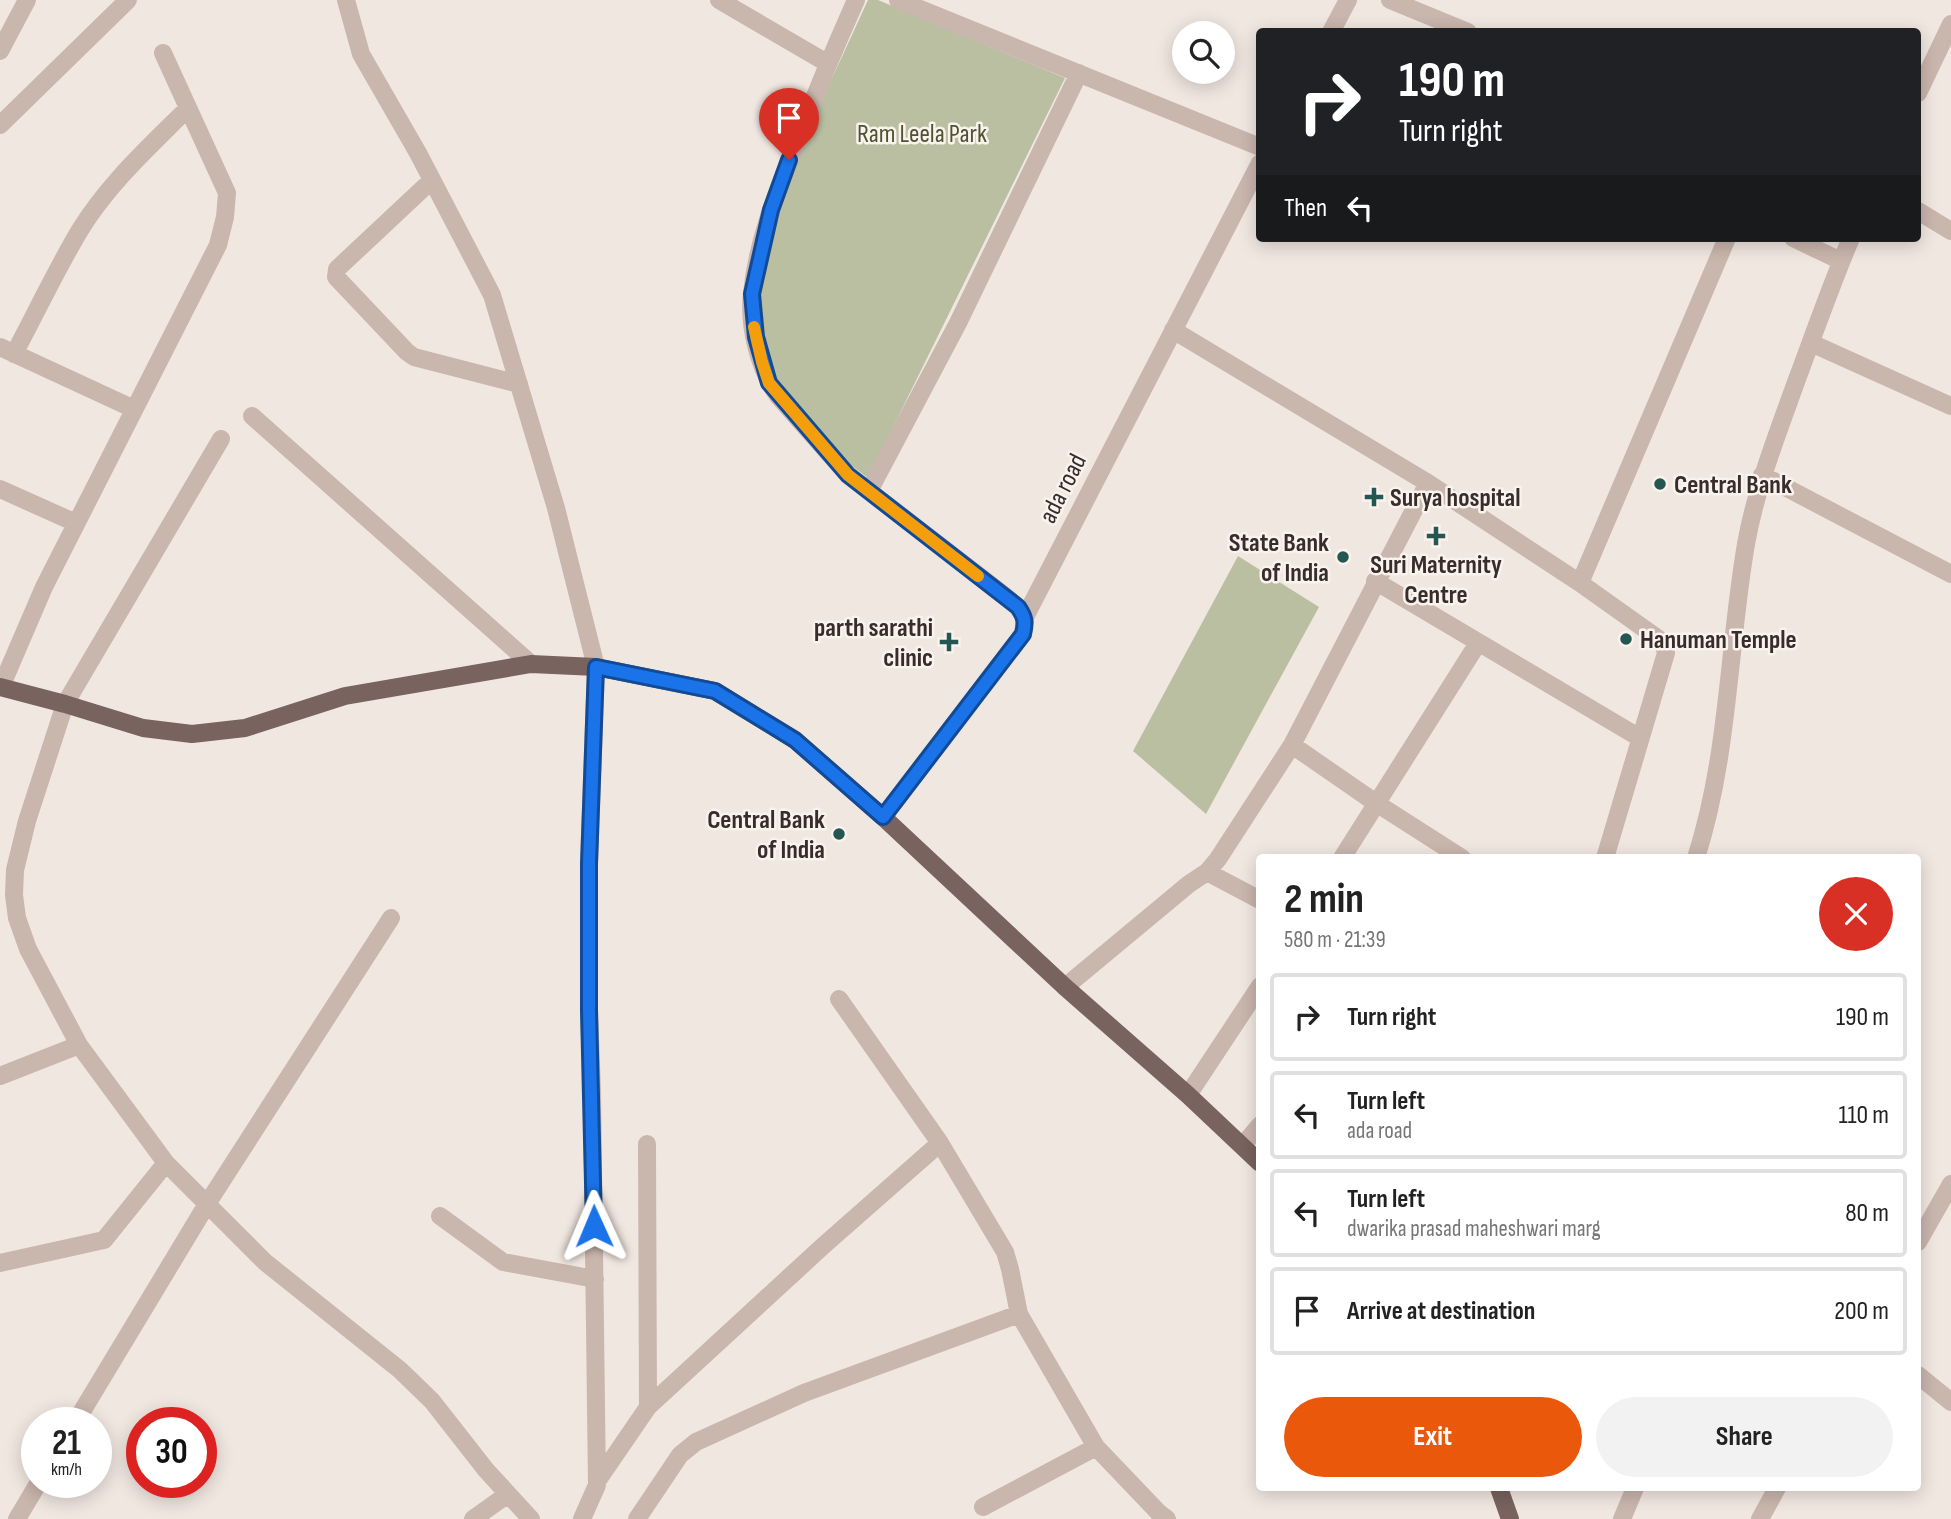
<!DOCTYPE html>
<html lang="en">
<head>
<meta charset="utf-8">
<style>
  :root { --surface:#fff; --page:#f2f2f2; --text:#222; --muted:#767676; --line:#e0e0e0; --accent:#ea580c }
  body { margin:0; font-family:"Sofia Sans Condensed",sans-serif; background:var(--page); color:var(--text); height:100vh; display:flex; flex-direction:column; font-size:26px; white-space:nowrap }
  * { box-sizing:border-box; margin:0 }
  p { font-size:23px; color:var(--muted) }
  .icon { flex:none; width:38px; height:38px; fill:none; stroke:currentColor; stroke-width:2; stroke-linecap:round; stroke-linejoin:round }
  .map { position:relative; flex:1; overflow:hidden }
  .side { position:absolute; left:1256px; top:854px; width:665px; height:637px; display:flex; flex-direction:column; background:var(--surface); border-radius:7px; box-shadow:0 4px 18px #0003 }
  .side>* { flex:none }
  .hud { position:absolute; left:1256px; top:28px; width:665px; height:214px; border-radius:7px; box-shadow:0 4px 18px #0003; background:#202124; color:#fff; overflow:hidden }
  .tools { position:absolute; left:1172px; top:21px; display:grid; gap:14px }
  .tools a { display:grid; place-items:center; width:63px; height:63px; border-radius:50%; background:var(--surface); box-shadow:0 4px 18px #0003; font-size:35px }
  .speed { position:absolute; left:21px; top:1407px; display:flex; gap:14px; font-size:35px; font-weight:700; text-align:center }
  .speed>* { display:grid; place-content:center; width:91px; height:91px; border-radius:50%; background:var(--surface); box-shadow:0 4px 18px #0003; line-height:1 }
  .speed small { font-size:18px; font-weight:400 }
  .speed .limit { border:10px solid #d22; background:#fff; color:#111 }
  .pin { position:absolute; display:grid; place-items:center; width:60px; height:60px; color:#fff; margin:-72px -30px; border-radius:50% 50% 50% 0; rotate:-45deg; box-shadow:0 0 7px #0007 }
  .pin .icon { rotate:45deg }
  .me { position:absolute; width:77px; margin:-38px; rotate:359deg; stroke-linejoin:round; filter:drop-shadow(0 0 5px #0008) }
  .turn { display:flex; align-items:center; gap:24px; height:147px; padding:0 28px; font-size:32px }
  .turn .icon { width:91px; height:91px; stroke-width:2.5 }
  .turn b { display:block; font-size:49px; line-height:60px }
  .then { display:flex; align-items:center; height:66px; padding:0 28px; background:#0003; gap:14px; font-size:26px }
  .round { display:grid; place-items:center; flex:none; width:74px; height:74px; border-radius:37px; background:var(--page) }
  .headline { display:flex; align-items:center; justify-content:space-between; height:119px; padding:0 28px }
  h1 { font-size:42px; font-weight:700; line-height:52px }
  .button { display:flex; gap:14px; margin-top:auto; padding:14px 28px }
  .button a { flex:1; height:80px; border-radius:42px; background:var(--accent); color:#fff; font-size:28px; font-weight:700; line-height:80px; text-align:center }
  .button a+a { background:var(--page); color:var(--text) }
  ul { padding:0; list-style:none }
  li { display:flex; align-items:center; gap:21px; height:88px; margin:0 14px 10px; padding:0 14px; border:4px solid var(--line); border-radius:7px }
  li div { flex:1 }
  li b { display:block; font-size:26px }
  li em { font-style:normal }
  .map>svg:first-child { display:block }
</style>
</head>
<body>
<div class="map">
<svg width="1951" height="1519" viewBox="0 0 1951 1519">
  <rect width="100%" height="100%" fill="#f1e7e1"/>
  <path fill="#babfa2" d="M868,0H878L1065,78L868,478L852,466L772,376L753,295L782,187Z
    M1238,556L1319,607L1206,814L1133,751Z"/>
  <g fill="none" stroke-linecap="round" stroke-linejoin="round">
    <path stroke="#c9b6ad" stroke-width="18" d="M346,0L361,54L418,153L492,295L556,508L596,667L589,864V1010L592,1092L597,1485L582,1519
      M719,0L827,63
      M856,0C835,47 815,95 796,144C777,191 757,242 752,293C748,326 759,369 778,396L848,475L1001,593L1018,607L1025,617
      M898,0L1260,147
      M1390,0L1468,32
      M1331,32L1348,0
      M0,51L27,0
      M1918,93L1951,24
      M0,125L128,0
      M432,180L337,269L336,277L407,352L414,357L519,384
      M1918,211L1951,231
      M1793,238L1841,261
      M1173,330L1428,483L1580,583L1663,642L1666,653L1605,858
      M1811,343L1951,406
      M0,347L134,409
      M14,354C36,313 56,270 80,230C108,184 149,147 187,109
      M252,416L531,664
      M221,439L65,704L27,821L15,870L14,895L17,918L28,949L79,1045L166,1163L265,1262L400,1370L432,1401L486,1470L531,1519
      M1762,475L1951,574
      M0,489L76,523
      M869,491L958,323L1079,73
      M1375,581L1640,738
      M1580,583L1727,238
      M1,687L44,587L218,245L225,217L227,193L163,53
      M1292,745L1376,803L1462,858
      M883,817L1023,634L1025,617L1260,163
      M1342,858L1478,643
      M1696,858C1729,755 1728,649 1746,544C1756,488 1777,435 1796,382C1814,334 1831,285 1851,238
      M1207,872L1260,900
      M1065,987L1189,884L1207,872L1218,859L1292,745L1428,483
      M839,999L940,1143L1005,1252L1010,1269L1019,1314L1096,1447L1159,1513L1167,1519
      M0,1076L79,1045
      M1188,1095L1260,986
      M647,1144L648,1407
      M1243,1145L1260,1125
      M440,1216L503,1262L595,1279
      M1918,1242L1951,1184
      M0,1263L104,1240L166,1163
      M1918,1375L1951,1402
      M75,1423L207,1204L391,918
      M598,1480L648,1407L823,1246L940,1143
      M983,1507L1096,1447
      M17,1519L39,1482
      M473,1519L508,1494
      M637,1519L680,1455L696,1442L804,1393L1019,1314
      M1622,1519L1635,1488
      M1760,1519L1777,1488"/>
    <path stroke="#78635e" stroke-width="18" d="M0,687L65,704L143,728L192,734L245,728L345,696L531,664L596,667L715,691L795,740L883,817L1065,987L1188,1095L1260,1163
      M1499,1488L1510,1519"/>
  </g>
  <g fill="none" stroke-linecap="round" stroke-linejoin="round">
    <defs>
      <path id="route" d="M594,1226L589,1010V864L596,667L715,691L795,740L883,817L1023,634C1026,622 1025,617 1018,607L848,475L769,383L756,337L752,294L771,210L789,160"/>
    </defs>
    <use href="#route" stroke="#114b97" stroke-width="18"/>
    <use href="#route" stroke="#1a73e8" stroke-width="12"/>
    <path stroke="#f59e0b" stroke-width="12" d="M754,327L762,362L769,383L848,475L978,576"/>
  </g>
  <g fill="#245652" stroke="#f9f2ed" stroke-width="2.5">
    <circle cx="1660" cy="484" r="7"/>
    <path d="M1370.5 486.5h7v7h7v7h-7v7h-7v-7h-7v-7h7z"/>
    <path d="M1432.5 525.5h7v7h7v7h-7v7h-7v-7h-7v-7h7z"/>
    <circle cx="1343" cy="557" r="7"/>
    <circle cx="1626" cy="639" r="7"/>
    <path d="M945.5 631.5h7v7h7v7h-7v7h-7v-7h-7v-7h7z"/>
    <circle cx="839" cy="834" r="7"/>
  </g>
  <g text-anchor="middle" stroke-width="5" stroke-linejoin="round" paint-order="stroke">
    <g font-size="26" fill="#4c5431" stroke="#f9f2ed">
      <text x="922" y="142">Ram Leela Park</text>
    </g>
    <g font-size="26" font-weight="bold" fill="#382d2b" stroke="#f9f2ed" text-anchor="start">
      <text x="1674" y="493">Central Bank</text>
      <text x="1390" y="506">Surya hospital</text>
      <text x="1329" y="551" text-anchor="end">State Bank<tspan x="1329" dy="30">of India</tspan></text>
      <text x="1436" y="573" text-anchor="middle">Suri Maternity<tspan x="1436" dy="30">Centre</tspan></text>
      <text x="933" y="636" text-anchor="end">parth sarathi<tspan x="933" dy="30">clinic</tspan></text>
      <text x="1640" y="648">Hanuman Temple</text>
      <text x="825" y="828" text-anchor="end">Central Bank<tspan x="825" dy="30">of India</tspan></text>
    </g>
    <g font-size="26" fill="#382d2b" stroke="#f9f2ed">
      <text transform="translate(1062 488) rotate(-63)" y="9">ada road</text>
    </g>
  </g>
</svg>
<div class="tools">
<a><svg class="icon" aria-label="search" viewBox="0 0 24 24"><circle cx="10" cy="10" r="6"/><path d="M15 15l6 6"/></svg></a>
</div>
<div class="speed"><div>21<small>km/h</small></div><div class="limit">30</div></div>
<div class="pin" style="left:789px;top:160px;background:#d93025"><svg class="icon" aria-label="arrive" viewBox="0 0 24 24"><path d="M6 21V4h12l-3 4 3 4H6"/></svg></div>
<svg class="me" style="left:594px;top:1226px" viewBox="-20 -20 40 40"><path d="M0-17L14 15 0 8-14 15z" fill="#1a73e8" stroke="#fff" stroke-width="4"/></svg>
<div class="hud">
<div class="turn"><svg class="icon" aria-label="right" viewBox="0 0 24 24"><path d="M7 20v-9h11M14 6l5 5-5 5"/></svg><div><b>190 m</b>Turn right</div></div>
<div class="then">Then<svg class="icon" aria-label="left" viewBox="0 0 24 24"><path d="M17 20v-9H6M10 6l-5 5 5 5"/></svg></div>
</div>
<section class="side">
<div class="headline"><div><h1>2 min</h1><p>580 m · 21:39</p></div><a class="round" style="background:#d93025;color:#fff"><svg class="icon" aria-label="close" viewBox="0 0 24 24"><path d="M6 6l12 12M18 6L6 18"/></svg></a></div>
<ul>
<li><svg class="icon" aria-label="right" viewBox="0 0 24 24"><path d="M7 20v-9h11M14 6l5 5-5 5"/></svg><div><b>Turn right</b></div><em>190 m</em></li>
<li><svg class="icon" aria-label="left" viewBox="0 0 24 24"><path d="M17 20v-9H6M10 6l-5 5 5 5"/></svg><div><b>Turn left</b><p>ada road</p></div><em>110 m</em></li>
<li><svg class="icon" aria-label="left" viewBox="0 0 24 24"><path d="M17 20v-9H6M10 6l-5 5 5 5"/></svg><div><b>Turn left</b><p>dwarika prasad maheshwari marg</p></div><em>80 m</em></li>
<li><svg class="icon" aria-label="arrive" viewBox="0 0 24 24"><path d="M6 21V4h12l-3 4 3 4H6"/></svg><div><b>Arrive at destination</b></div><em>200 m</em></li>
</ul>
<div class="button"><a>Exit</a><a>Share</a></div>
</section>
</div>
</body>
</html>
